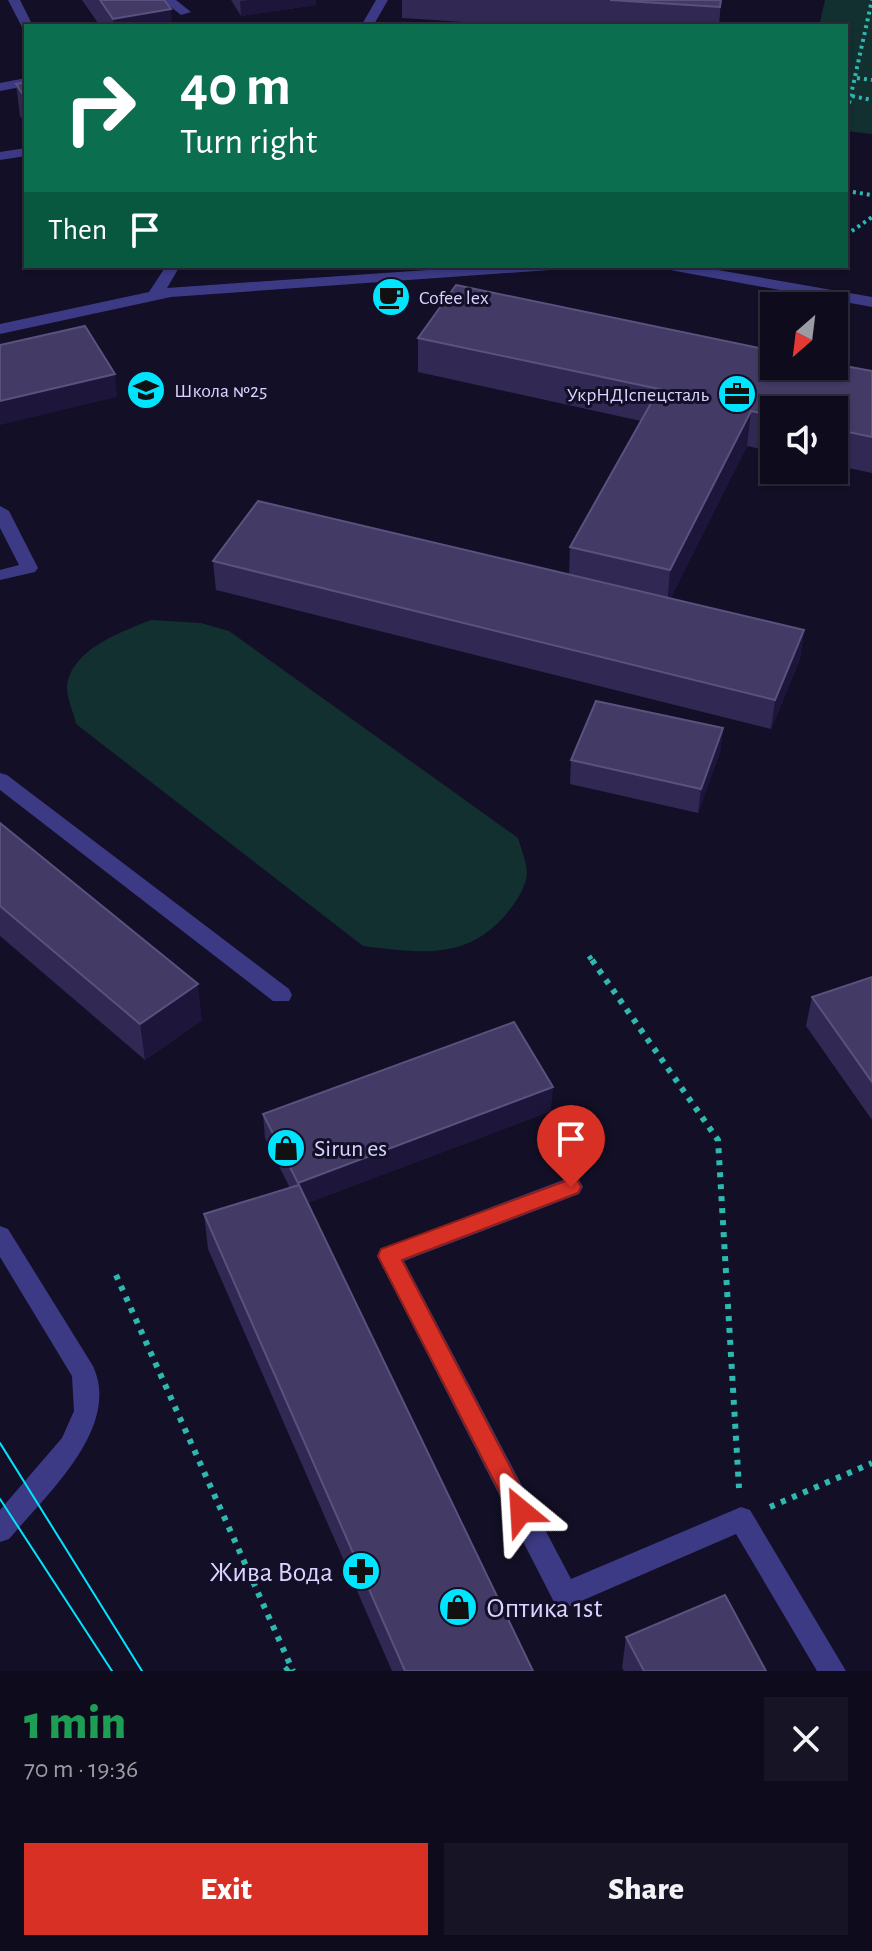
<!DOCTYPE html>
<html lang="en">
<head>
<meta charset="utf-8">
<style>
  :root { --surface:#0e0b1c; --page:#171425; --text:#f1f3f6; --muted:#9b9ba3; --line:#2e2b3b; --accent:#d93025 }
  body { margin:0; font-family:"Alegreya Sans",sans-serif; background:var(--page); color:var(--text); height:100vh; display:flex; flex-direction:column; font-size:30px; white-space:nowrap }
  * { box-sizing:border-box; margin:0 }
  p { font-size:26px; color:var(--muted) }
  .icon { flex:none; width:44px; height:44px; fill:none; stroke:currentColor; stroke-width:2; stroke-linecap:round; stroke-linejoin:round }
  .map { position:relative; height:1671px; overflow:hidden }
  .side { display:flex; flex-direction:column; background:var(--surface); flex:1 }
  .side>* { flex:none }
  .hud { position:absolute; left:24px; top:24px; width:824px; height:244px; border-radius:0px; box-shadow:0 2px 6px #0004,0 0 0 2px var(--line); background:#0b6e4f; color:#fff; overflow:hidden }
  .needle { width:52px; rotate:208deg }
  .controls { position:absolute; left:760px; top:292px; display:grid; gap:16px }
  .controls a { display:grid; place-items:center; width:88px; height:88px; border-radius:0px; background:var(--surface); box-shadow:0 2px 6px #0004,0 0 0 2px var(--line); font-size:40px }
  .pin { position:absolute; display:grid; place-items:center; width:68px; height:68px; color:#fff; margin:-82px -34px; border-radius:50% 50% 50% 0; rotate:-45deg; box-shadow:0 0 8px #0007 }
  .pin .icon { rotate:45deg }
  .me { position:absolute; width:88px; margin:-44px; rotate:333deg; stroke-linejoin:round; filter:drop-shadow(0 0 6px #0008) }
  .turn { display:flex; align-items:center; gap:28px; height:168px; padding:0 24px; font-size:36px }
  .turn .icon { width:104px; height:104px; stroke-width:2.5 }
  .turn b { display:block; font-size:56px; line-height:68px }
  .then { display:flex; align-items:center; height:76px; padding:0 24px; background:#0003; gap:16px; font-size:30px }
  .round { display:grid; place-items:center; flex:none; width:84px; height:84px; border-radius:0px; background:var(--page) }
  .head { display:flex; align-items:center; justify-content:space-between; height:136px; padding:0 24px }
  h1 { font-size:48px; font-weight:800; line-height:60px; color:#1e9e55 }
  .action { display:flex; gap:16px; margin-top:auto; padding:16px 24px }
  .action a { flex:1; height:92px; border-radius:0px; background:var(--accent); color:#fff; font-size:32px; font-weight:800; line-height:92px; text-align:center }
  .action a+a { background:var(--page); color:var(--text) }
  .map>svg:first-child { display:block }
</style>
</head>
<body>
<div class="map">
<svg width="872" height="1671" viewBox="0 0 872 1671">
  <rect width="100%" height="100%" fill="#130f26"/>
  <path fill="#12302f" d="M825,0H872V134L846,131V26H819Z
    M151,620L201,623L229,631L518,838C521,848 527,863 527,874C526,887 515,904 507,913C468,961 419,953 363,946L76,724C74,713 67,699 67,688C69,650 123,631 151,620Z"/>
  <g fill="none" stroke-linecap="round" stroke-linejoin="round">
    <path stroke="#2fb8b0" stroke-width="4" stroke-dasharray="3 4" stroke-linecap="butt" d="M857,78L872,80
      M852,96L872,100
      M846,117L872,0
      M846,191L872,195
      M846,235L872,217"/>
    <path stroke="#2fb8b0" stroke-width="5" stroke-dasharray="4 6" stroke-linecap="butt" d="M589,956L593,962"/>
    <path stroke="#2fb8b0" stroke-width="6" stroke-dasharray="5 7" stroke-linecap="butt" d="M592,960L718,1140L739,1488
      M116,1275L293,1671
      M770,1507L872,1463
      M285,1671L291,1666"/>
    <path fill="#3d3a85" fill-rule="evenodd" d="M8,0H20L33,26L23,29Z
      M162,0H176L191,12L181,15Z
      M376,0H388L373,26H361Z
      M26,78V86L0,91V83Z
      M26,148V156L0,160V152Z
      M166,266H180L167,288L485,266H557L550,270L171,297L0,334V324L149,292Z
      M663,266H695L872,297V307L670,270Z
      M0,506L9,511L38,568L35,572L0,580V570L19,565L0,528Z
      M0,773L7,775L289,989L292,995L289,1001H273L0,790Z
      M571,1177L579,1180L583,1187L579,1194L404,1261L571,1579L741,1507L750,1510L846,1671H817L736,1534L565,1608L555,1604L377,1256L381,1249Z"/>
    <path fill="#3d3a85" fill-rule="evenodd" d="M0,1226L8,1229L93,1366C122,1428 45,1496 9,1539L0,1542V1510L62,1438L74,1411L72,1376L0,1257Z"/>
    <path stroke="#00e5ff" stroke-width="2" d="M0,1443L142,1671
      M0,1499L112,1671"/>
  </g>
  <path fill="#312854" d="M82,0H164L172,26H100Z
    M231,0H316V5L241,16Z
    M402,0H721L719,26H527L402,18Z
    M26,82V124L20,116L16,84Z
    M418,338L872,371V473L834,465V410H774V452L747,446L670,599L804,630L800,659L771,729L216,590L213,561L569,574L570,547L641,421L418,372Z
    M723,728L720,752L698,813L570,784L571,760Z
    M0,823L202,1020L145,1060L0,936Z
    M872,977V1120L806,1026L812,997Z
    M551,1111L307,1203L533,1671H392L208,1249L204,1214L290,1188L265,1138L263,1114Z
    M626,1637L766,1671H624L622,1668Z"/>
  <path fill="#1d163a" d="M249,0H316V5L241,16L240,1Z
    M171,9L172,26H114L113,19Z
    M115,374L117,397L0,425V401Z
    M751,411L747,446L667,606L670,570Z
    M804,630L800,659L771,729L775,700Z
    M723,728L720,752L698,813L701,789Z
    M198,984L202,1020L145,1060L140,1024Z
    M553,1087L551,1111L299,1206L298,1183Z"/>
  <path fill="#433a66" stroke="#5a527e" stroke-width="2" d="M100,0H164L171,9L113,19Z
    M610,0H721L720,7Z
    M26,82V99L16,84Z
    M456,285L774,351V366H834V364L872,371V437L834,429V410H774V416L751,411L670,570L570,547L659,389L418,338Z
    M85,326L115,374L0,401V345Z
    M258,501L804,630L775,700L213,561Z
    M596,701L723,728L701,789L571,760Z
    M0,823L198,984L140,1024L0,906Z
    M872,977V1082L812,997Z
    M514,1022L553,1087L298,1183L263,1114Z
    M299,1185L533,1671H405L204,1214Z
    M725,1595L766,1671H644L626,1637Z"/>
  <path fill="#d93025" stroke="#8d1f18" stroke-width="2" d="M571,1179L578,1181L581,1187L578,1193L402,1260L529,1503L533,1511L529,1518L521,1522L513,1518L378,1256L381,1249Z"/>
  <defs>
    <symbol id="cafe-disc" viewBox="-11 -11 22 22"><circle r="9.5" fill="#00e5ff" stroke="#130f26"/><path d="M-5.5-4.5H6V0H3Q3 3.5 0 3.5H-2.5Q-5.5 3.5-5.5 0ZM3-3.2v2h1.7v-2ZM-6 4.5H4V6H-6Z" fill="#111"/></symbol>
    <symbol id="school-disc" viewBox="-11 -11 22 22"><circle r="9.5" fill="#00e5ff" stroke="#130f26"/><path d="M0-5L7-2L0 1L-7-2ZM-4 1L0 2.5L4 1V4Q0 6-4 4Z" fill="#111"/></symbol>
    <symbol id="office-disc" viewBox="-11 -11 22 22"><circle r="9.5" fill="#00e5ff" stroke="#130f26"/><path d="M-6-3h4V-5.5h4V-3h4V5H-6ZM-1-4.5V-3h2v-1.5ZM-6 0V1H6V0Z" fill="#111"/></symbol>
    <symbol id="shop-disc" viewBox="-11 -11 22 22"><circle r="9.5" fill="#00e5ff" stroke="#130f26"/><path d="M-5-2.5h2.3a2.7 3.5 0 0 1 5.4 0H5L5.5 6h-11ZM-1.5-2.5h3a1.5 2.3 0 0 0-3 0Z" fill="#111"/></symbol>
    <symbol id="pharmacy-disc" viewBox="-11 -11 22 22"><circle r="9.5" fill="#00e5ff" stroke="#130f26"/><path d="M-2-6h4v4h4v4h-4v4h-4v-4h-4v-4h4Z" fill="#111"/></symbol>
  </defs>
  <g fill-rule="evenodd">
    <use href="#cafe-disc" x="369" y="275" width="44" height="44"/>
    <use href="#school-disc" x="124" y="368" width="44" height="44"/>
    <use href="#office-disc" x="715" y="372" width="44" height="44"/>
    <use href="#shop-disc" x="264" y="1126" width="44" height="44"/>
    <use href="#pharmacy-disc" x="339" y="1549" width="44" height="44"/>
    <use href="#shop-disc" x="436" y="1585" width="44" height="44"/>
  </g>
  <g text-anchor="middle" stroke-width="6" stroke-linejoin="round" paint-order="stroke">
    <g font-size="20" fill="#d9d4ff" stroke="#130f26" text-anchor="start">
      <text x="419" y="304">Cofee lex</text>
      <text x="174" y="397">Школа №25</text>
      <text x="709" y="401" text-anchor="end">УкрНДІспецсталь</text>
    </g>
    <g font-size="24" fill="#d9d4ff" stroke="#130f26" text-anchor="start">
      <text x="314" y="1156">Sirun es</text>
    </g>
    <g font-size="28" fill="#d9d4ff" stroke="#130f26" text-anchor="end">
      <text x="333" y="1581">Жива Вода</text>
      <text x="486" y="1617" text-anchor="start">Оптика 1st</text>
    </g>
  </g>
</svg>
<div class="controls">
<a><svg class="needle" viewBox="-14 -14 28 28"><path d="M0-13l5 13h-10z" fill="#e53935"/><path d="M0 13l5-13h-10z" fill="#9b9ba3"/></svg></a>
<a><svg class="icon" aria-label="sound" viewBox="0 0 24 24"><path d="M4 9h4l5-4v14l-5-4H4zM17 9q2 3 0 6"/></svg></a>
</div>
<div class="pin" style="left:571px;top:1187px;background:#d93025"><svg class="icon" aria-label="arrive" viewBox="0 0 24 24"><path d="M6 21V4h12l-3 4 3 4H6"/></svg></div>
<svg class="me" style="left:521px;top:1511px" viewBox="-20 -20 40 40"><path d="M0-17L14 15 0 8-14 15z" fill="#d93025" stroke="#fff" stroke-width="4"/></svg>
<div class="hud">
<div class="turn"><svg class="icon" aria-label="right" viewBox="0 0 24 24"><path d="M7 20v-9h11M14 6l5 5-5 5"/></svg><div><b>40 m</b>Turn right</div></div>
<div class="then">Then<svg class="icon" aria-label="arrive" viewBox="0 0 24 24"><path d="M6 21V4h12l-3 4 3 4H6"/></svg></div>
</div>
</div>
<section class="side">
<div class="head"><div><h1>1 min</h1><p>70 m · 19:36</p></div><a class="round"><svg class="icon" aria-label="close" viewBox="0 0 24 24"><path d="M6 6l12 12M18 6L6 18"/></svg></a></div>
<div class="action"><a>Exit</a><a>Share</a></div>
</section>
</body>
</html>
